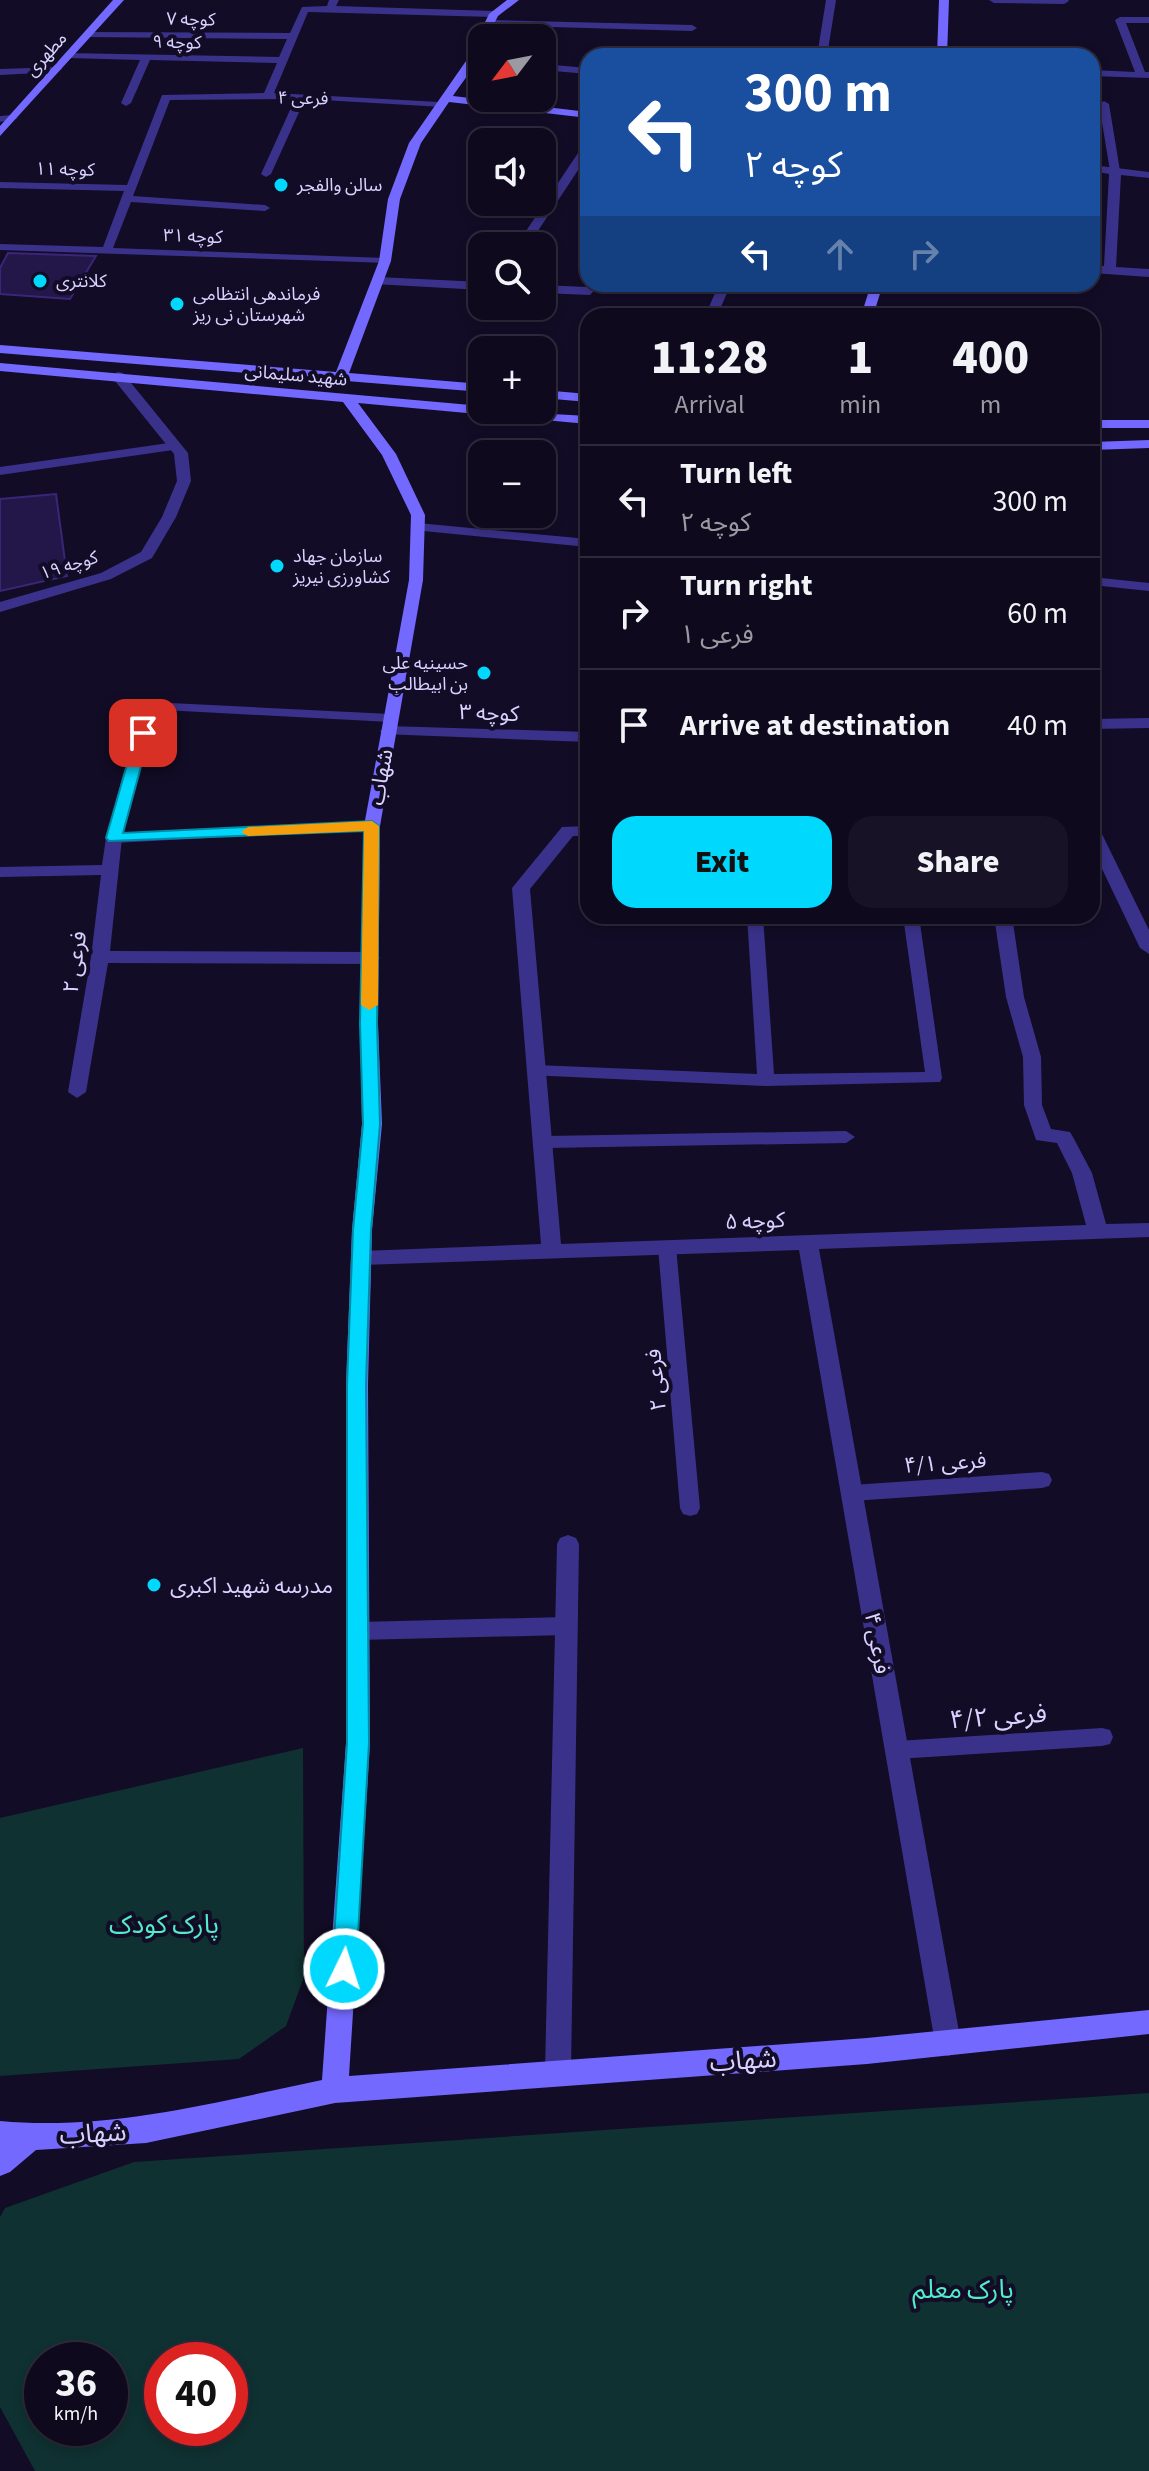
<!DOCTYPE html>
<html lang="en">
<head>
<meta charset="utf-8">
<style>
  :root { --surface:#0e091c; --page:#171225; --text:#f1f3f6; --muted:#9b9aa3; --line:#2e2a3b; --accent:#00d8fd }
  body { margin:0; font-family:"Source Sans 3","Noto Sans Arabic",sans-serif; background:var(--page); color:var(--text); height:100vh; display:flex; flex-direction:column; font-size:30px; white-space:nowrap }
  * { box-sizing:border-box; margin:0 }
  p { font-size:26px; color:var(--muted) }
  .icon { flex:none; width:44px; height:44px; fill:none; stroke:currentColor; stroke-width:2; stroke-linecap:round; stroke-linejoin:round }
  .map { position:relative; flex:1; overflow:hidden }
  .sheet { position:absolute; left:580px; top:308px; width:520px; height:616px; display:flex; flex-direction:column; background:var(--surface); border-radius:24px; box-shadow:0 4px 12px #0003,0 0 0 2px var(--line) }
  .sheet>* { flex:none }
  .hud { position:absolute; left:580px; top:48px; width:520px; height:244px; border-radius:24px; box-shadow:0 4px 12px #0003,0 0 0 2px var(--line); background:#1a4fa0; color:#fff; overflow:hidden }
  .needle { width:52px; rotate:238deg }
  .fabs { position:absolute; left:468px; top:24px; display:grid; gap:16px }
  .fabs a { display:grid; place-items:center; width:88px; height:88px; border-radius:16px; background:var(--surface); box-shadow:0 4px 12px #0003,0 0 0 2px var(--line); font-size:40px }
  .speed { position:absolute; left:24px; top:2342px; display:flex; gap:16px; font-size:40px; font-weight:700; text-align:center }
  .speed>* { display:grid; place-content:center; width:104px; height:104px; border-radius:50%; background:var(--surface); box-shadow:0 4px 12px #0003,0 0 0 2px var(--line); line-height:1 }
  .speed small { font-size:20px; font-weight:400 }
  .speed .limit { border:12px solid #d22; background:#fff; color:#111 }
  .pin { position:absolute; display:grid; place-items:center; width:68px; height:68px; color:#fff; margin:-34px; border-radius:16px; box-shadow:0 4px 12px #0006 }
  .me { position:absolute; width:88px; margin:-44px; rotate:4deg; stroke-linejoin:round; filter:drop-shadow(0 0 6px #0008) }
  .turn { display:flex; align-items:center; gap:28px; height:168px; padding:0 32px; font-size:36px }
  .turn .icon { width:104px; height:104px; stroke-width:2.5 }
  .turn b { display:block; font-size:56px; line-height:68px }
  .lanes { display:flex; align-items:center; height:76px; padding:0 32px; background:#0003; justify-content:center; gap:40px; direction:ltr }
  .lanes .off { opacity:.35 }
  .eta { display:flex; justify-content:space-evenly; align-items:center; height:136px; text-align:center }
  .eta b { font-size:48px; font-weight:800; line-height:56px }
  .primary-button { display:flex; gap:16px; margin-top:auto; padding:16px 32px }
  .primary-button a { flex:1; height:92px; border-radius:24px; background:var(--accent); color:#111; font-size:32px; font-weight:800; line-height:92px; text-align:center }
  .primary-button a+a { background:var(--page); color:var(--text) }
  ul { padding:0; list-style:none }
  li { display:flex; align-items:center; gap:24px; height:112px; padding:0 32px; border-top:2px solid var(--line) }
  li div { flex:1 }
  li b { display:block; font-size:30px }
  li em { font-style:normal }
  .map>svg:first-child { display:block }
</style>
</head>
<body>
<div class="map">
<svg width="1149" height="2471" viewBox="0 0 1149 2471">
  <rect width="100%" height="100%" fill="#120c26"/>
  <path fill="#0f3131" fill-rule="evenodd" d="M303,1748L304,1977L286,2026L239,2059L0,2076V1818Z
    M1149,2093V2471H35L0,2407V2217L5,2208L134,2162ZM42,2360H110V2428H42ZM162,2360H230V2428H162Z"/>
  <path fill="#231649" stroke="#3a2678" stroke-width="2" d="M8,253L96,256L70,299L0,294V268Z
    M56,494L67,576L0,591V499Z"/>
  <g fill="none" stroke-linecap="round" stroke-linejoin="round">
    <path fill="#3a328a" fill-rule="evenodd" d="M329,0H339L336,6L494,11L499,14L494,17L308,12L274,93L439,102L443,103V107L305,99L271,174L266,177L261,174L295,99L170,100L133,196L265,205L270,208L265,211L131,202L113,248L385,258L391,261L389,263L0,250V244L103,247L124,191L0,188V182L127,185L162,95L264,93L277,63L150,60L131,103L126,106L121,103L140,60L69,58L64,55L66,53L279,57L287,39L89,37L86,36V32L290,33L302,7L327,6Z
      M989,0H1068L1069,1L1064,4L994,3Z
      M1149,17V23H1126L1145,72H1149V78L1092,76V70L1135,72L1115,20L1120,17Z
      M489,20L692,25L697,28L692,31L486,25L484,23Z
      M60,67L62,69L57,72L0,75V69Z
      M1104,101L1109,104L1120,171L1115,174L1110,171L1099,104Z
      M0,116L13,115L18,118L0,122Z
      M176,442L182,446L180,449L0,475V467Z
      M1092,577L1149,583V591L1092,585Z
      M150,702L390,714L397,718L390,722L145,709L143,706Z
      M372,821L377,823V829L114,843L106,838L114,833Z
      M747,916H763L774,1074L925,1072L903,916H919L942,1078L940,1082L766,1086L529,1075L527,1071L529,1067L535,1065L757,1074Z
      M846,1131L855,1137L846,1143L546,1148L537,1142L546,1136Z
      M667,1240L676,1247L700,1508L697,1514L690,1516L683,1514L680,1508L658,1247Z
      M1042,1472L1049,1474L1052,1480L1049,1486L1042,1488L852,1501L845,1499L842,1493L845,1487L852,1485Z
      M566,1617L573,1620L576,1626L573,1632L566,1635L358,1640L351,1637L348,1631L351,1625L358,1622Z
      M1102,1728L1110,1730L1113,1737L1110,1744L1102,1746L897,1759L889,1757L886,1750L889,1743L897,1741Z"/>
    <path fill="#3a328a" fill-rule="evenodd" d="M826,0H836L827,56H817Z
      M542,64L588,68V74L542,70Z
      M588,143V155L528,246H516L584,144Z
      M1092,165L1149,172V178L1121,175L1116,267L1149,269V277L1092,273V265L1104,266L1109,174L1092,171Z
      M378,277L482,282V290L374,284V278Z
      M588,284H600L590,295L542,293V285L586,287Z
      M719,284H731L717,316H705Z
      M118,372L123,373L188,453L191,481L176,517L152,558L111,579L0,612V602L101,573L141,552L162,517L177,481L174,454L111,376Z
      M418,523L588,539V547L413,530L411,527Z
      M150,701L158,706L122,838L110,951L371,952L380,958L371,964L108,963L86,1092L77,1098L68,1092L91,957L101,875L0,877V867L102,865L106,838L142,706Z
      M1149,718V728L1092,729V719Z
      M388,726L588,732V742L382,734L380,731Z
      M1092,825L1100,830L1149,930V954L1140,948L1092,848Z
      M588,826V836H573L530,889L561,1244L1086,1225L1072,1173L1057,1143L1036,1140L1024,1105L1023,1057L1006,997L994,916H1012L1024,997L1041,1057L1042,1105L1051,1129L1070,1132L1073,1137L1092,1173L1106,1224L1149,1223V1237L819,1249L961,2043L957,2052L948,2056L939,2052L935,2043L799,1250L362,1265L352,1258L362,1251L541,1244L512,888L562,827Z
      M568,1535L576,1538L579,1544L571,2072L567,2081L558,2085L549,2081L545,2072L557,1544L560,1538Z"/>
    <path fill="#7369ff" fill-rule="evenodd" d="M113,0H124L0,136V126Z
      M507,0H519L498,16L487,38H482C482,60 465,78 453,96L588,112V118L449,102L421,143L400,199L391,261L349,373L482,384V392L0,353V345L336,372L379,261L388,199L409,143L466,61L489,14Z
      M939,0H949L947,56H937Z
      M871,284H883L873,316H861Z
      M0,363L482,406V410L588,416V424L358,403L396,454L425,515L423,580L380,826L378,1024L382,1124L372,1230L368,1385L370,1743L349,2076L867,2038L1149,2010V2034L867,2064L335,2103L146,2143L36,2150L10,2172L0,2176V2121C109,2131 216,2102 322,2080L346,1743V1385L352,1230L362,1124L360,1024L364,826L409,580L411,515L382,455L343,402L0,371Z
      M542,390L588,394V402L542,398Z
      M1092,420H1149V428H1092Z
      M1149,440V448L1092,450V442Z"/>
  </g>
  <path fill="#00d8fd" stroke="#008ca4" stroke-width="2" d="M143,728L150,733L123,833L372,821L379,826L377,1024L380,1124L371,1230L366,1385L369,1743L356,1969L352,1977L344,1980L336,1977L332,1969L347,1743V1385L353,1230L363,1124L360,1024L364,831L109,841L106,838L136,733Z"/>
  <path fill="#f59e0b" d="M372,821L379,826L378,1005L369,1010L361,1005L364,831L248,836L241,832L248,827Z"/>
  <g fill="#00d8fd" stroke="#120c26" stroke-width="3">
    <circle cx="281" cy="185" r="8"/>
    <circle cx="40" cy="281" r="8"/>
    <circle cx="177" cy="304" r="8"/>
    <circle cx="277" cy="566" r="8"/>
    <circle cx="484" cy="673" r="8"/>
    <circle cx="154" cy="1585" r="8"/>
  </g>
  <g text-anchor="middle" stroke-width="8" stroke-linejoin="round" paint-order="stroke">
    <g font-size="18" fill="#d9d2ff" stroke="#120c26">
      <text transform="translate(191 19) rotate(1)" y="6">کوچه ۷</text>
      <text transform="translate(177 42) rotate(1)" y="6">کوچه ۹</text>
      <text transform="translate(46 54) rotate(-48)" y="6">مطهری</text>
      <text transform="translate(303 98) rotate(1)" y="6">فرعی ۴</text>
      <text transform="translate(65 169) rotate(1)" y="6">کوچه ۱۱</text>
      <text transform="translate(193 236) rotate(2)" y="6">کوچه ۳۱</text>
      <text transform="translate(296 375) rotate(5)" y="6">شهید سلیمانی</text>
      <text transform="translate(69 565) rotate(-17)" y="6">کوچه ۱۹</text>
    </g>
    <g font-size="18" fill="#d9d2ff" stroke="#120c26" text-anchor="start">
      <text x="297" y="191">سالن والفجر</text>
      <text x="56" y="287">کلانتری</text>
      <text x="193" y="300">فرماندهی انتظامی<tspan x="193" dy="21">شهرستان نی ریز</tspan></text>
      <text x="293" y="562">سازمان جهاد<tspan x="293" dy="21">کشاورزی نیریز</tspan></text>
      <text x="468" y="669" text-anchor="end">حسینیه علی<tspan x="468" dy="21">بن ابیطالب</tspan></text>
    </g>
    <g font-size="22" fill="#d9d2ff" stroke="#120c26">
      <text transform="translate(489 712) rotate(2)" y="8">کوچه ۳</text>
      <text transform="translate(380 777) rotate(-80)" y="8">شهاب</text>
      <text transform="translate(74 962) rotate(-82)" y="8">فرعی ۲</text>
      <text transform="translate(755 1220) rotate(-2)" y="8">کوچه ۵</text>
      <text transform="translate(655 1380) rotate(-95)" y="8">فرعی ۲</text>
      <text transform="translate(945 1462) rotate(-4)" y="8">فرعی ۴/۱</text>
      <text transform="translate(878 1643) rotate(80)" y="8">فرعی ۴</text>
    </g>
    <g font-size="22" fill="#d9d2ff" stroke="#120c26" text-anchor="start">
      <text x="170" y="1593">مدرسه شهید اکبری</text>
    </g>
    <g font-size="26" fill="#d9d2ff" stroke="#120c26">
      <text transform="translate(998 1716) rotate(-4)" y="9">فرعی ۴/۲</text>
      <text transform="translate(743 2060) rotate(-4)" y="9">شهاب</text>
      <text transform="translate(93 2133) rotate(-3)" y="9">شهاب</text>
    </g>
    <g font-size="26" fill="#51eccc" stroke="#120c26">
      <text x="164" y="1933">پارک کودک</text>
      <text x="963" y="2298">پارک معلم</text>
    </g>
  </g>
</svg>
<div class="fabs">
<a><svg class="needle" viewBox="-14 -14 28 28"><path d="M0-13l5 13h-10z" fill="#e53935"/><path d="M0 13l5-13h-10z" fill="#9b9aa3"/></svg></a>
<a><svg class="icon" aria-label="sound" viewBox="0 0 24 24"><path d="M4 9h4l5-4v14l-5-4H4zM17 9q2 3 0 6"/></svg></a>
<a><svg class="icon" aria-label="search" viewBox="0 0 24 24"><circle cx="10" cy="10" r="6"/><path d="M15 15l6 6"/></svg></a>
<a>+</a>
<a>−</a>
</div>
<div class="speed"><div>36<small>km/h</small></div><div class="limit">40</div></div>
<div class="pin" style="left:143px;top:733px;background:#d93025"><svg class="icon" aria-label="arrive" viewBox="0 0 24 24"><path d="M6 21V4h12l-3 4 3 4H6"/></svg></div>
<svg class="me" style="left:344px;top:1969px" viewBox="-20 -20 40 40"><circle r="17" fill="#00d8fd" stroke="#fff" stroke-width="3"/><path d="M0-11L8 9 0 5-8 9z" fill="#fff"/></svg>
<div class="hud">
<div class="turn"><svg class="icon" aria-label="left" viewBox="0 0 24 24"><path d="M17 20v-9H6M10 6l-5 5 5 5"/></svg><div><b>300 m</b>کوچه ۲</div></div>
<div class="lanes"><svg class="icon" aria-label="left" viewBox="0 0 24 24"><path d="M17 20v-9H6M10 6l-5 5 5 5"/></svg><svg class="icon off" aria-label="ahead" viewBox="0 0 24 24"><path d="M12 20V5M6 11l6-6 6 6"/></svg><svg class="icon off" aria-label="right" viewBox="0 0 24 24"><path d="M7 20v-9h11M14 6l5 5-5 5"/></svg></div>
</div>
<section class="sheet">
<div class="eta">
<div><b>11:28</b><p>Arrival</p></div>
<div><b>1</b><p>min</p></div>
<div><b>400</b><p>m</p></div>
</div>
<ul>
<li><svg class="icon" aria-label="left" viewBox="0 0 24 24"><path d="M17 20v-9H6M10 6l-5 5 5 5"/></svg><div><b>Turn left</b><p>کوچه ۲</p></div><em>300 m</em></li>
<li><svg class="icon" aria-label="right" viewBox="0 0 24 24"><path d="M7 20v-9h11M14 6l5 5-5 5"/></svg><div><b>Turn right</b><p>فرعی ۱</p></div><em>60 m</em></li>
<li><svg class="icon" aria-label="arrive" viewBox="0 0 24 24"><path d="M6 21V4h12l-3 4 3 4H6"/></svg><div><b>Arrive at destination</b></div><em>40 m</em></li>
</ul>
<div class="primary-button"><a>Exit</a><a>Share</a></div>
</section>
</div>
</body>
</html>
